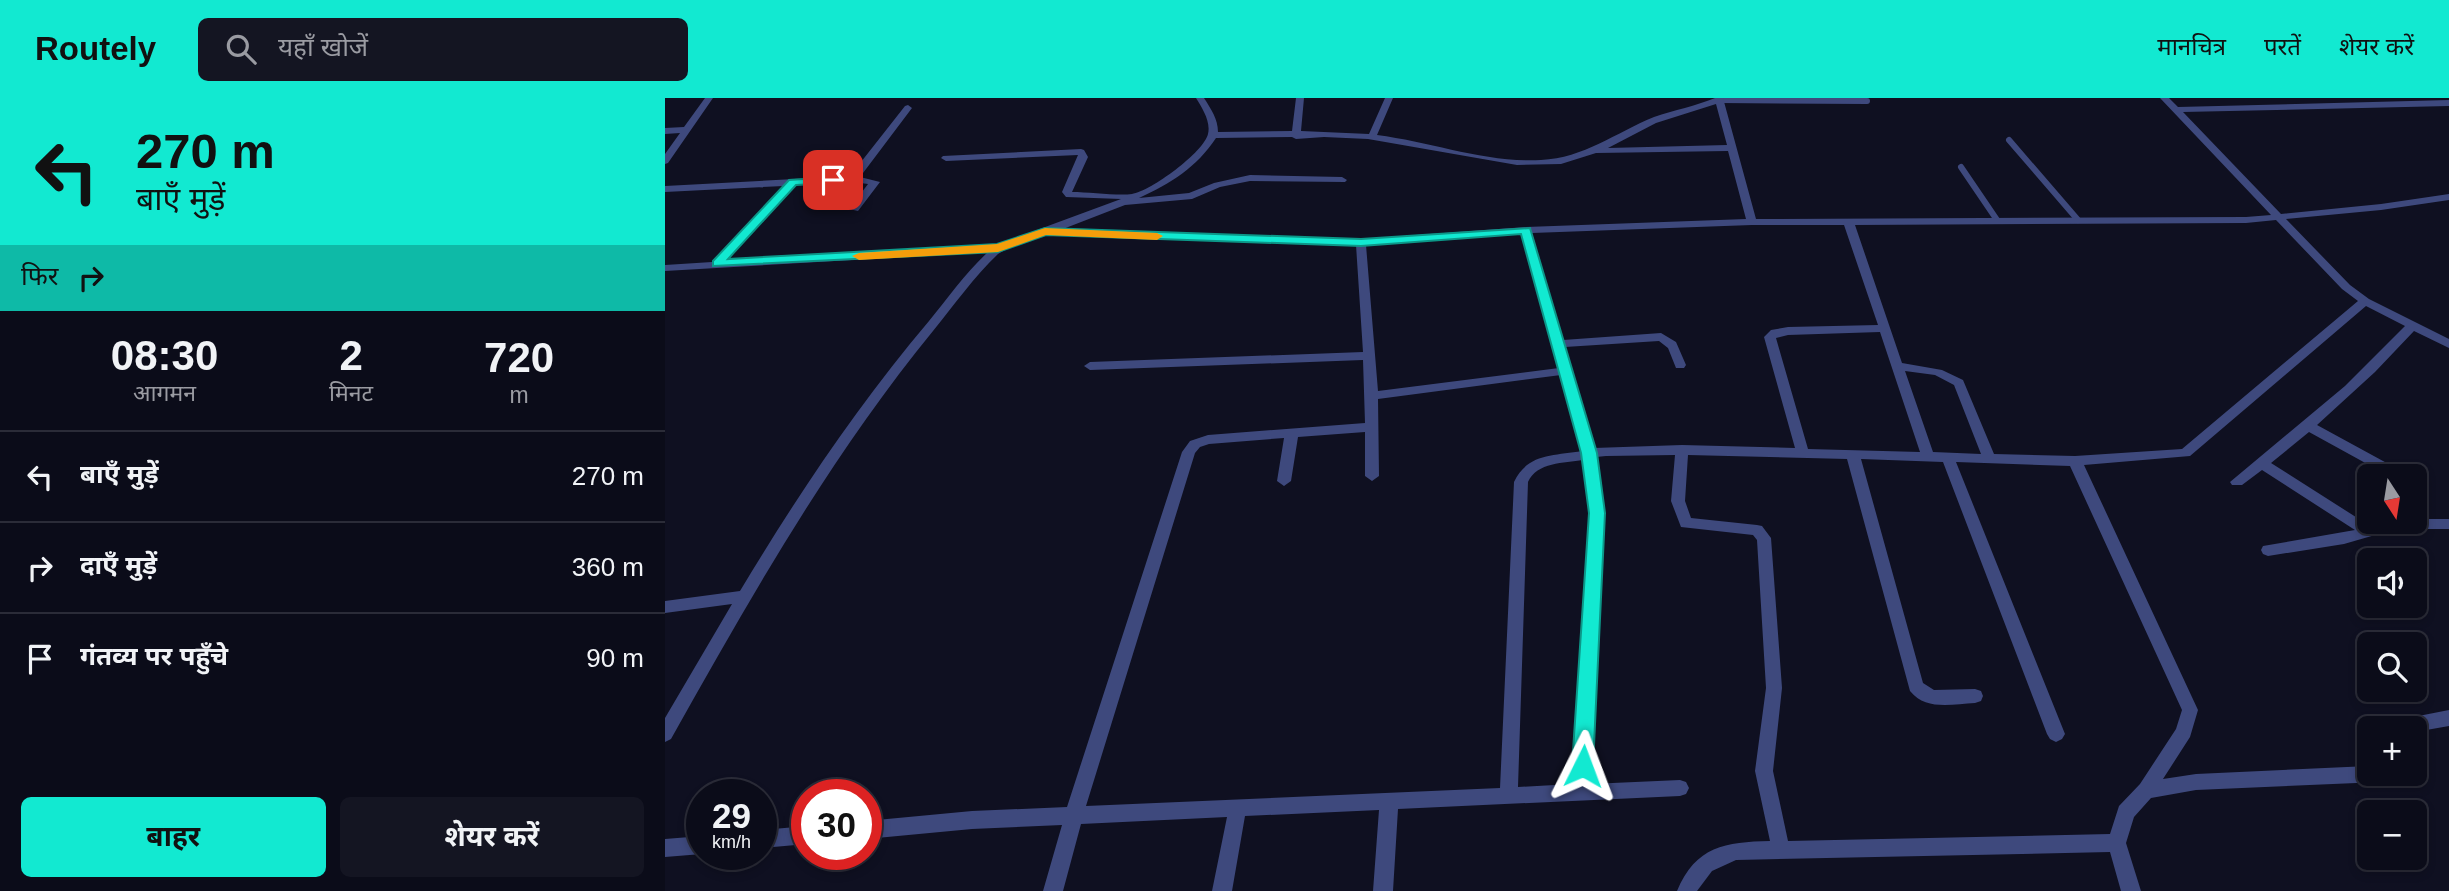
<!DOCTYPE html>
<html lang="hi">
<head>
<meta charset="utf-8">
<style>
  :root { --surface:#0b0c19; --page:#141522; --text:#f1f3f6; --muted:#9a9ba2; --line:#2b2c38; --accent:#12e9d1 }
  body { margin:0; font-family:Arial,"Noto Sans Devanagari",sans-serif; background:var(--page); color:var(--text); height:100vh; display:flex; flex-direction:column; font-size:26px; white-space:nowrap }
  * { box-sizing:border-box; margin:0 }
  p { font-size:23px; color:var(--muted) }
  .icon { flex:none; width:38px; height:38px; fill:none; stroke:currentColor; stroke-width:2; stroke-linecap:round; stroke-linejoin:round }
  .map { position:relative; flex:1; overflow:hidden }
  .panel { display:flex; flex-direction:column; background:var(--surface); width:665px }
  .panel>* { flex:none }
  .guide { background:#12e9d1; color:#111; overflow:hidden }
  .needle { width:46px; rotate:168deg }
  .controls { position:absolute; left:1692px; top:366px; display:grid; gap:14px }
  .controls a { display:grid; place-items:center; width:70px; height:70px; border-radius:10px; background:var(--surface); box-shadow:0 4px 10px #0003,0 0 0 2px var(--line); font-size:35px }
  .speed { position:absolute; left:21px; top:681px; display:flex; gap:14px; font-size:35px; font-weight:700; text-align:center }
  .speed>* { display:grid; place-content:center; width:91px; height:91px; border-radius:50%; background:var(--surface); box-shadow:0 4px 10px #0003,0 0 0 2px var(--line); line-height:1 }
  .speed small { font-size:18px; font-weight:400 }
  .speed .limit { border:10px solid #d22; background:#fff; color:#111 }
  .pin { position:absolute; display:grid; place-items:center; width:60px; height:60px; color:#fff; margin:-30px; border-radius:14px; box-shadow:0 4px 10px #0006 }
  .me { position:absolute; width:77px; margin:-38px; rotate:3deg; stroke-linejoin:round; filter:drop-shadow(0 0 5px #0008) }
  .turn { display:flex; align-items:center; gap:24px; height:147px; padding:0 21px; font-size:32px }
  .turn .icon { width:91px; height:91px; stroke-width:2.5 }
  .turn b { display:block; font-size:49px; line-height:60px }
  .then { display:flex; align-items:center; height:66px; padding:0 21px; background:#0003; gap:14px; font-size:26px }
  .eta { display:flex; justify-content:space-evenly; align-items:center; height:119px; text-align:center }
  .eta b { font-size:42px; font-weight:700; line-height:49px }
  .action { display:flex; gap:14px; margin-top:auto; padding:14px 21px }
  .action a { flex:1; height:80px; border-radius:10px; background:var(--accent); color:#111; font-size:28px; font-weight:700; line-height:80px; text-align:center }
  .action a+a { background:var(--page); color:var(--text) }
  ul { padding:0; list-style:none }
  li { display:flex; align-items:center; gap:21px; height:91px; padding:0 21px; border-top:2px solid var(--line) }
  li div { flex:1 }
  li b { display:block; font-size:26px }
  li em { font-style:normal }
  header { display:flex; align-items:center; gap:42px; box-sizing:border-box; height:98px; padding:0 35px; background:var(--accent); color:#111 }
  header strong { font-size:33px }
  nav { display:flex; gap:38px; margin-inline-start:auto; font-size:24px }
  .search { width:490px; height:63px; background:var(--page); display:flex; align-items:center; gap:18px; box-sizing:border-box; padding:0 24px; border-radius:10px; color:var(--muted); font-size:26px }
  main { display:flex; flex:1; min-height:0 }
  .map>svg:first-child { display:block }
</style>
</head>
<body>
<header>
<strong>Routely</strong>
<div class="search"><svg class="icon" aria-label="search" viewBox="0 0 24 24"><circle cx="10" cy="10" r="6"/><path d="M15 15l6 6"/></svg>यहाँ खोजें</div>
<nav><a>मानचित्र</a><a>परतें</a><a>शेयर करें</a></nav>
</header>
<main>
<section class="panel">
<div class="guide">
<div class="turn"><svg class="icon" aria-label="left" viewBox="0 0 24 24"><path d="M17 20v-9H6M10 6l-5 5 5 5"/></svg><div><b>270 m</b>बाएँ मुड़ें</div></div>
<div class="then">फिर<svg class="icon" aria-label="right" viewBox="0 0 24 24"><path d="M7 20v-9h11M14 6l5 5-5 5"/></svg></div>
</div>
<div class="eta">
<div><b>08:30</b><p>आगमन</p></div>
<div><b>2</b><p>मिनट</p></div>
<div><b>720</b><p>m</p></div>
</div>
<ul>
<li><svg class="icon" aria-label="left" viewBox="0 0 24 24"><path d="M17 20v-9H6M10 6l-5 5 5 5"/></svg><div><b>बाएँ मुड़ें</b></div><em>270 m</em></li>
<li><svg class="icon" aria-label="right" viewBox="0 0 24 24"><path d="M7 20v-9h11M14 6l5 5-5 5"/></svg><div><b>दाएँ मुड़ें</b></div><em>360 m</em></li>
<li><svg class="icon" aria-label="arrive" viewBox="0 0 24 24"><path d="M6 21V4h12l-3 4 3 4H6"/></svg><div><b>गंतव्य पर पहुँचे</b></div><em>90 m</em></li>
</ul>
<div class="action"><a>बाहर</a><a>शेयर करें</a></div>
</section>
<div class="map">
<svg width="1784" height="793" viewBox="0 0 1784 793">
  <rect width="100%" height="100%" fill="#0f1021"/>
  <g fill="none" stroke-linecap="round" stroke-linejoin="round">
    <path stroke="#3e497d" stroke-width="6" d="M1054,2L1202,3
      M1344,42L1413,122
      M1296,69L1332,122"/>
    <path fill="#3e497d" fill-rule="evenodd" d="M40,0H48L3,65L0,66V56L15,35L0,36V30L19,29Z
      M531,0H539C546,11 553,21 553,34L627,33L631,0H639L636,33L704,36L720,0H728L712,37C767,44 820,65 876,62C919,60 950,35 989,19C1009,12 1031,8 1050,0H1058L1091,121L1581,119L1606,117L1495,0H1504L1513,9L1784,2V8L1518,14L1616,116L1716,106L1784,96V102L1716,112L1621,121L1685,187L1704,201L1784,241V250L1749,233L1710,274L1652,327L1740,375L1742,378H1724L1644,334L1606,365L1705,428L1727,424H1750L1751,421H1784V431H1751L1717,435L1679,446L1603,458L1598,456L1596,452L1598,448L1690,432L1597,372L1577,387H1567L1565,384L1680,288L1740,228L1701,208L1525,358L1419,367L1533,612L1525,639L1498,681L1531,676L1704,668V676H1724L1721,682L1715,684L1531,692L1486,700L1469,719L1461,745L1476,793H1456L1445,754L1071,762L1047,773L1032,793H1012C1031,748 1060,744 1105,743L1090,673L1101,590L1092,442L1088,437L1016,429L1006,403L1010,357L941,358L931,359L939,415L925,686L1015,682L1021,684L1024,690L1021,696L1015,698L733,711L728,793H708L714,712L580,718L567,793H547L562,719L416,726L398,793H378L397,727L307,731L201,741V723L307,713L402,709L517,354L525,343L543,337L700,325L698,262L425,272L419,268L425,264L698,254L691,147L381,136L352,145L333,156C309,179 289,207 268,233C165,359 85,500 6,641L0,644V620L67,506L0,515V503L75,493C132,398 193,307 264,223C283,200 301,174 323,154L0,173V167L47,164L119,88L0,94V88L185,78L240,8L243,7L247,10L195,79L215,84L193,113L184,111L203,86L188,84L131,87L60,163L331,147L456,101L401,99L397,94L413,57L281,63L276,60L278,58L416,51L419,52L423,59L407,94C424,94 453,98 467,96C486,93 539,54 543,36C546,23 537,10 531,0ZM1051,6L1062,47L943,50L991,25ZM627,39L631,41L659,39L703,41L852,67L896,66L931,55L1063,53L1081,121L861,129L696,141L398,131L460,107L527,101L555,89L585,83L680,84L682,82L677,79L585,77L549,85L524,95L474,100C505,86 532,69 551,40ZM1611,122L1677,191L1693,203L1517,351L1410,358L1329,356L1298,282L1277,272L1237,265L1190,127L1581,125ZM1087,127H1179L1213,227L1123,229L1106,232L1099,239L1130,350L1017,347L929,350L900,249L994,243L1003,250L1011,270H1019L1021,267L1011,244L996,235L898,242L867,135ZM857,135L894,270L713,293L701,147ZM1215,234L1255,354L1143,351L1111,240L1123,237ZM1240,273L1270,277L1289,287L1316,356L1268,354ZM896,277L917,353C888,358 863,355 849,384L835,690L421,708L530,355L535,349L544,346L619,340L612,383L619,388L626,383L633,339L700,334V378L707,383L714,378L713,301ZM1023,357L1182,361L1245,593C1261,613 1287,606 1310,605L1316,603L1318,598L1316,593L1310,591L1269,592L1258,585L1196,361L1278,364L1382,636L1385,641L1391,644L1397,641L1400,636L1291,364L1405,368L1517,612L1511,631L1475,686L1454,708L1445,736L1123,743L1108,673L1117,590L1106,440L1097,428L1092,427L1026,420L1020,403ZM918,362L925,415L907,686L853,689L863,384C872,364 899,365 918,362Z
      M1784,612V628L1750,634V630H1724L1727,625L1733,622Z
      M142,728V746L96,750V732Z
      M37,738V756L0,759V741Z"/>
  </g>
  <path fill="#12e9d1" stroke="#0c9788" stroke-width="2" d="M168,79L172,80V85L131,87L63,161L332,146L380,130L696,141L865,130L932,355L940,415L928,668L925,674L918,677L910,674L907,668L924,415L916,355L856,136L696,148L381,137L333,154L48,168V163L124,82Z"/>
  <path fill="#f59e0b" d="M380,130L492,135L498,138L492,142L381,137L333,154L194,162L187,158L194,155L332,146Z"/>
</svg>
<div class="controls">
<a><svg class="needle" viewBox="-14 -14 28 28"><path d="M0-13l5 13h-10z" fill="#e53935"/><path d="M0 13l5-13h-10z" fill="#9a9ba2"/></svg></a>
<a><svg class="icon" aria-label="sound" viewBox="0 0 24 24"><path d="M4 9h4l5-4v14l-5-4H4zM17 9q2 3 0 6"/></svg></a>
<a><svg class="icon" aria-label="search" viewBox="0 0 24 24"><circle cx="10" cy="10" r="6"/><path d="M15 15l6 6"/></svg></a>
<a>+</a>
<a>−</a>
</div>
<div class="speed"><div>29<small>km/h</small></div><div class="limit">30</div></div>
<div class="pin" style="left:168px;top:82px;background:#d93025"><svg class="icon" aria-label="arrive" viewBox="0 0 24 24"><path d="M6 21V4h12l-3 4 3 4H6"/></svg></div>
<svg class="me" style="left:918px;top:668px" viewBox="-20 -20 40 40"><path d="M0-17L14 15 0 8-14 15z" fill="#12e9d1" stroke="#fff" stroke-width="4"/></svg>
</div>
</main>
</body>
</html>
